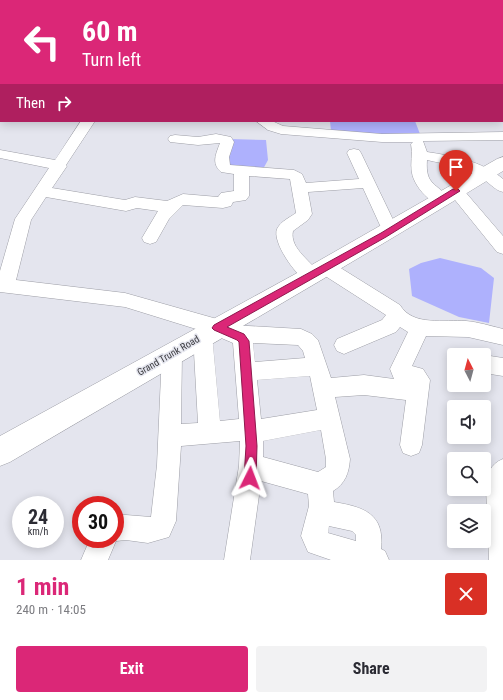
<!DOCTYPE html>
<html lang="en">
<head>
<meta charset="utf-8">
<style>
  :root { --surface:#fff; --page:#f2f2f3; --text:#2b2b33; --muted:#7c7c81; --accent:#db2777 }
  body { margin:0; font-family:"Roboto Condensed",sans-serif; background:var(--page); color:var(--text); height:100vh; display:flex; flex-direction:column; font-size:15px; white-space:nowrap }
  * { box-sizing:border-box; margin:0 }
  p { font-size:13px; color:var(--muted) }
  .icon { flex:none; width:22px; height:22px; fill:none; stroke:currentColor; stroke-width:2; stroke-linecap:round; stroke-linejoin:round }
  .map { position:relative; height:560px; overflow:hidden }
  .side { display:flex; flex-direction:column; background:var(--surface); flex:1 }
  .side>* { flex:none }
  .top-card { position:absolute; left:0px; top:0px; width:503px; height:122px; box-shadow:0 2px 10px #0003; background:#db2777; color:#fff; overflow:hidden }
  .needle { width:26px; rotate:354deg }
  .controls { position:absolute; left:447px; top:348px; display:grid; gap:8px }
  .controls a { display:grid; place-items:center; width:44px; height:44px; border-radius:4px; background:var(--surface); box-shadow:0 2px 10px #0003; font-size:20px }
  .speed { position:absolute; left:12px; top:496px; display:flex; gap:8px; font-size:20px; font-weight:700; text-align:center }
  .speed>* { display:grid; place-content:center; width:52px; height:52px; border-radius:50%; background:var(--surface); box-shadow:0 2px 10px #0003; line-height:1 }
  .speed small { font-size:10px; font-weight:400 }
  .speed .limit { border:6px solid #d22; background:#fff; color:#111 }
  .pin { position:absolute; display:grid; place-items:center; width:34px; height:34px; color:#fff; margin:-41px -17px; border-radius:50% 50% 50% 0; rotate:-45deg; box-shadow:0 0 4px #0007 }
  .pin .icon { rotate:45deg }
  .me { position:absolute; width:44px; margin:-22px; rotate:3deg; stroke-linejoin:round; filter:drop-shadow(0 0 3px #0008) }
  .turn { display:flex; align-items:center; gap:14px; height:84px; padding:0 16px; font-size:18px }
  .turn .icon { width:52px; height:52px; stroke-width:2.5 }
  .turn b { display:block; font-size:28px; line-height:34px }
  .then { display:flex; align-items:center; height:38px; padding:0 16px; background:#0003; gap:8px; font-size:15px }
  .round { display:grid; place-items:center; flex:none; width:42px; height:42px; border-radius:4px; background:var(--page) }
  .head { display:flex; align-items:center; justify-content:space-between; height:68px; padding:0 16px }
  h1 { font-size:24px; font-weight:700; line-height:30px; color:var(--accent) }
  .cta { display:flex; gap:8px; margin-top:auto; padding:8px 16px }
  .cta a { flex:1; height:46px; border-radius:4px; background:var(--accent); color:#fff; font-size:16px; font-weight:700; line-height:46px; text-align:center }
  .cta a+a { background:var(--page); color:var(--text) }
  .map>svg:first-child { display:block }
</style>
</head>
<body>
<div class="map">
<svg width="503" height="560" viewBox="0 0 503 560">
  <rect width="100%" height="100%" fill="#e4e5ee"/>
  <path fill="#aeb1fd" d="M330,121H415L420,134L387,138L331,131Z
    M229,139L266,140L268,160L262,171L226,165Z
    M440,258L481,268L494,278L489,323L459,317L412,296L409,269L421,263Z"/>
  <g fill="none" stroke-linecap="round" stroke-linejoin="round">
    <defs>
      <path id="minor" d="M0,0H7L1,1L0,5Z
        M113,0H129L112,1Z
        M158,0H168L157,1Z
        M298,0H310L311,1H299Z
        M432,0H442L443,1H433Z
        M502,23H503V29H502Z
        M502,55H503V61H502Z
        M0,96H1V104H0Z
        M81,121H95L66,165L67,166L52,188L125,200L135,197L167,201L183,194L218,197L221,193L234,191V174L221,172C211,163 216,154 220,143L198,145L170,142L168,139L170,136L175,135L198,137L216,134L231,137L234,142L229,157L230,165L294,170L302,174L306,183L359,179L347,153L349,150L354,149L359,150L361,153L398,230L396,234L390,236L384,234L363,188L308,192L312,214L308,220L293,231C289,249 313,262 320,275L317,280C313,281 310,283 305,280C295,274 272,242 277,229C281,221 289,218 296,213L290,179L249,176V196L246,200L233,202L231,206L223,208L183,205L169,219L156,242L150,244L144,242L142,238L158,211L137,208L126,211L46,197L31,220L16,280L125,293L217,319L232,325L301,329L312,334L318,340L331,378L364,375L394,379L390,369L408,332L400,327L396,332L351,351L344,354L337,351L334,345L337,339L382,320L386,315L319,272L316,267L319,262L325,260L331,262L400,305C413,327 445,319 466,321C478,322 491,326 503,329V345L468,337L426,336L412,366L423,369L430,380L422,445L419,453L411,456L403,453L400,445L406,400L364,395L335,397L350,459C349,473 345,484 333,491L334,502C363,507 385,513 381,549L385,551L389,560H331L308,552L301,536L309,506L308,494L261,481L250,560H224L239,466L240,441L181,446L176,521L169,537L148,543L126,540L116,541L108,560H81L90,539H115V515H126L151,517L157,465L162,353L165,347L172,344L179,347L182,353L181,424L198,423L193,335L196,329L125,307L0,292V271L15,219L49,168L0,158V150L55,160ZM212,334L233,343L239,419L220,421ZM253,343L298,345L303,351L305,358L255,362ZM310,376L317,410L261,419L257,380ZM321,430L326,459V467L318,472L263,457V441ZM329,526L352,531L356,535V541L328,533Z
        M256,121H272L283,126L382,134L503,132V140L423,141L427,152C453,156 482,161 503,179V192C494,190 488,181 480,177C464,167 445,164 427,160C425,187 438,182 449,200L447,204C432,208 414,186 412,173C410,163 413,154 411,144L413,142H382L281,134L268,130Z
        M456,186L461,187L503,236V254L497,252L451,195L448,191L451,187Z
        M484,355L503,358V376L484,373Z
        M503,459V560H489L486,487C487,474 490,464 503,459Z"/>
      <path id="major" d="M503,157V171C340,271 175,365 10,462L0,466V436L308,267L497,159Z"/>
    </defs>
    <use href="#minor" stroke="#9d9ea6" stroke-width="1"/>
    <use href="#major" stroke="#9d9ea6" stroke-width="1"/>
    <use href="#minor" fill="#fff" fill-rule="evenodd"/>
    <use href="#major" fill="#fff" fill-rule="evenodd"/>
  </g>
  <path fill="#db2777" stroke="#8e194d" d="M453,189H458L460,191L386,237L227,327L244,334L249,341L257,446L256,478L255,482L250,484L246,482L244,478L246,446L239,342L237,340L214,330L212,328L214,325L381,233Z"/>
  <g text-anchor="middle" stroke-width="3" stroke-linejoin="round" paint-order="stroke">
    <g font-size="10" fill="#3c3c40" stroke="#e4e5ee">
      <text transform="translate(168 355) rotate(-30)" y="4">Grand Trunk Road</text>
    </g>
  </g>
</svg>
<div class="controls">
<a><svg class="needle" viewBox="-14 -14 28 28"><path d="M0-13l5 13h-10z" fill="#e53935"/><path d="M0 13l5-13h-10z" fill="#7c7c81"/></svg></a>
<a><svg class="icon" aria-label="sound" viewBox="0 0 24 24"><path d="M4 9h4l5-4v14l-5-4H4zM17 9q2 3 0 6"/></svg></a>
<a><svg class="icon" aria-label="search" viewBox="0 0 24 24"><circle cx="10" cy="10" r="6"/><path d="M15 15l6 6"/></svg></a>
<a><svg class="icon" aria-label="layers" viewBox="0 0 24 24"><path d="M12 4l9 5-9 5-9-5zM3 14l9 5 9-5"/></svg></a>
</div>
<div class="speed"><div>24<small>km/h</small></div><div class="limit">30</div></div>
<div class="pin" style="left:456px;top:191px;background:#d93025"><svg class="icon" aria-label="arrive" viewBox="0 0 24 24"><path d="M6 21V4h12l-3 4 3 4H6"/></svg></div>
<svg class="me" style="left:250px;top:478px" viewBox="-20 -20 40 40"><path d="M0-17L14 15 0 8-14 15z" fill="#db2777" stroke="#fff" stroke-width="4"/></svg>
<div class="top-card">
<div class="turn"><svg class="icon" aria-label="left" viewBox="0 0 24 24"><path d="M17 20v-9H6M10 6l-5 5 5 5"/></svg><div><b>60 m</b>Turn left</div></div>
<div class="then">Then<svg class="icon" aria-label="right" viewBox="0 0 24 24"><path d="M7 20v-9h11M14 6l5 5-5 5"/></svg></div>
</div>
</div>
<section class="side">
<div class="head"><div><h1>1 min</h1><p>240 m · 14:05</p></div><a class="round" style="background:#d93025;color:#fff"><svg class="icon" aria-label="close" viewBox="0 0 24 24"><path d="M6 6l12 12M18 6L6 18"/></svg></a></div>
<div class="cta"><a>Exit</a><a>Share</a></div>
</section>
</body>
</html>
